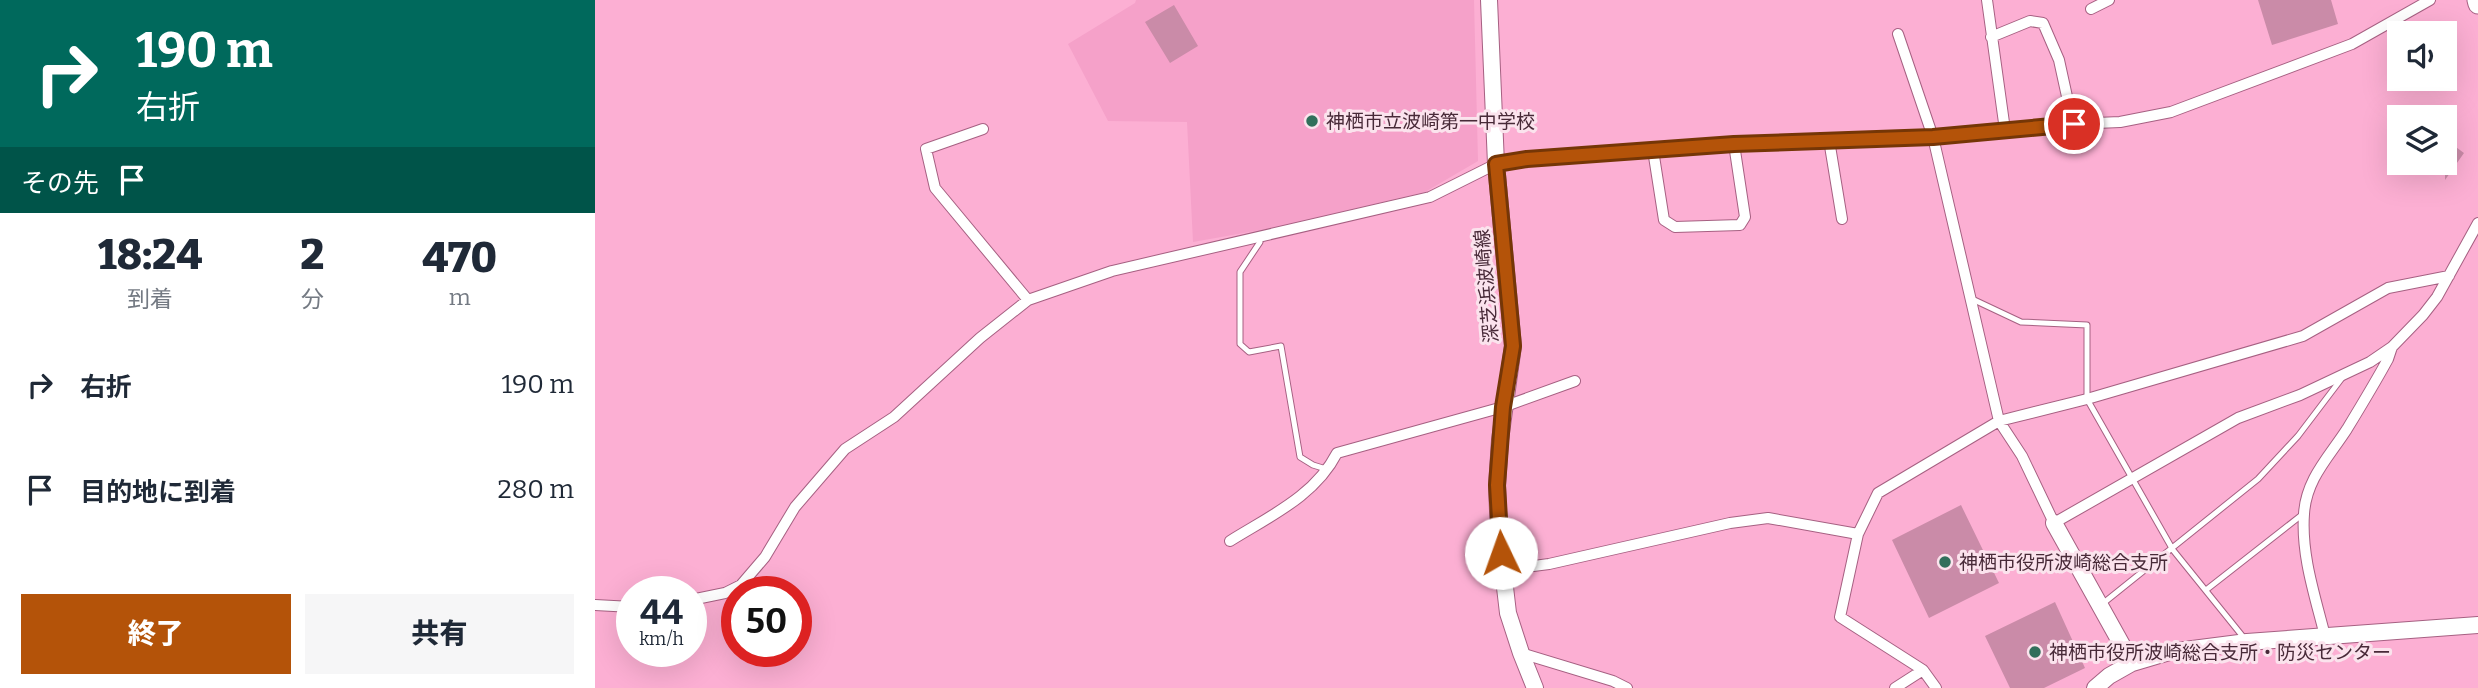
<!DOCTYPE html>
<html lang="ja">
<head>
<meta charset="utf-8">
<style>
  :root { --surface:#fff; --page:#f6f6f7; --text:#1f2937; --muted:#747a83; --accent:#b45309 }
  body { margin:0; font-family:Bitter,"Noto Sans JP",serif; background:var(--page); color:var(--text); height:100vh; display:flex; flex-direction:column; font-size:26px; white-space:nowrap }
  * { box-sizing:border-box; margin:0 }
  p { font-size:23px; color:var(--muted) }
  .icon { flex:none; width:38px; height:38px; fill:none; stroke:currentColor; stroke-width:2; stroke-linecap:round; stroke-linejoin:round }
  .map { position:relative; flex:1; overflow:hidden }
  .panel { display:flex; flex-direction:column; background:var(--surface); width:595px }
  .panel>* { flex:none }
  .hud { background:#00695c; color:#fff; overflow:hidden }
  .tools { position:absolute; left:1792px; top:21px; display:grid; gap:14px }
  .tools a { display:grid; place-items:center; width:70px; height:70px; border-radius:0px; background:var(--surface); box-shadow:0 7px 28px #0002; font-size:35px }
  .speed { position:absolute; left:21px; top:576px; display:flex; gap:14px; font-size:35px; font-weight:700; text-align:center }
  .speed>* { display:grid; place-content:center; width:91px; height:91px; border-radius:50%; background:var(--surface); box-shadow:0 7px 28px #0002; line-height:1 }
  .speed small { font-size:18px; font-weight:400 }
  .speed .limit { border:10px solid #d22; background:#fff; color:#111 }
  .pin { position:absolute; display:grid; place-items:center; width:60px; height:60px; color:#fff; margin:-30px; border:4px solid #fff; border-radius:50%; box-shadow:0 2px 7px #0007 }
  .me { position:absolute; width:77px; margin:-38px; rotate:357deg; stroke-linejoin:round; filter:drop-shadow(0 0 5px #0008) }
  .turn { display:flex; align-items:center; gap:24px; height:147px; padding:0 21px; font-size:32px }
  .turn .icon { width:91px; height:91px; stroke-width:2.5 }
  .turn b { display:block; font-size:49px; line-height:60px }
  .then { display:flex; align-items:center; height:66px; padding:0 21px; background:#0003; gap:14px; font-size:26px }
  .eta { display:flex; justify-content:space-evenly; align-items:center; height:119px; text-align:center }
  .eta b { font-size:42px; font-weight:800; line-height:49px }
  .button { display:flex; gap:14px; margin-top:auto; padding:14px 21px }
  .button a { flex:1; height:80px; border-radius:0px; background:var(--accent); color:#fff; font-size:28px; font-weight:800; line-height:80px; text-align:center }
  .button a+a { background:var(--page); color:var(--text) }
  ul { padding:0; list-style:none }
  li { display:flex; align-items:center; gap:21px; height:105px; padding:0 21px }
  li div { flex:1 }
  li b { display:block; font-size:26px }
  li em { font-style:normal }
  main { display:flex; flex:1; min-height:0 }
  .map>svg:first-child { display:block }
</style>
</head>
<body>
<main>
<section class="panel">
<div class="hud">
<div class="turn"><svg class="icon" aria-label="right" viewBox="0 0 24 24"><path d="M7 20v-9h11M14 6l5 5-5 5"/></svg><div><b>190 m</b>右折</div></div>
<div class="then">その先<svg class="icon" aria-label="arrive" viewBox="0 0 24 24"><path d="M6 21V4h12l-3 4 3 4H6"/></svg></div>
</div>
<div class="eta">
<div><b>18:24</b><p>到着</p></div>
<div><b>2</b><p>分</p></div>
<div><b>470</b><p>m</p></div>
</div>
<ul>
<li><svg class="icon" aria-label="right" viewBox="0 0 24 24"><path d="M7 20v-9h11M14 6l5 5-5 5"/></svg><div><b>右折</b></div><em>190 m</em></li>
<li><svg class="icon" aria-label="arrive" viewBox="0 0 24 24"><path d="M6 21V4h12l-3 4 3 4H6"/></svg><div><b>目的地に到着</b></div><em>280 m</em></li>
</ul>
<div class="button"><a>終了</a><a>共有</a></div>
</section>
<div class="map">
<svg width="1883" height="688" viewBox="0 0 1883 688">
  <rect width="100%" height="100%" fill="#fcafd3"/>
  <path fill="#f5a1c9" d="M541,0H879L883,161L830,192L683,227L598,242L592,122L513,121L473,44L540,3Z"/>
  <path fill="#ca8ba8" d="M1663,0H1736L1743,24L1677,45Z
    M579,5L603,46L575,63L550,22Z
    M1854,142L1869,153L1850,180V148Z
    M1366,505L1404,583L1334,618L1297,540Z
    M1460,602L1490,668L1449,688H1415L1390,636Z"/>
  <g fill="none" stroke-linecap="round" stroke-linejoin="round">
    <defs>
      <path id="lane" d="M664,238L665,242L645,272V344L654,352L686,346L705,457L718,465L731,469
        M1375,298L1426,322L1492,325V399L1578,550L1649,638
        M1611,590L1708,514
        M1506,605L1663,479L1703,436L1747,378"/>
      <path id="street" d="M1392,0L1410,130
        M1496,9L1514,0
        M1303,34L1338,137L1404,421L1427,456L1459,523L1643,418L1705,395L1775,362L1797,347L1828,315L1842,297L1883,223
        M1396,37L1435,21L1448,23L1464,60L1478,124
        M388,129L331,149L340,188L433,300
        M1234,140L1247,219
        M1058,150L1069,220L1080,227L1145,225L1150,217L1139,144
        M635,541C675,516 720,496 742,453L908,407L980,381
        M907,570L954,564L1135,523L1173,518L1263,534
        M96,600L130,593L146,585L170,557L200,507L250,449L299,417L385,338L433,300L517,271L835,197L901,164L932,158L1139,144L1338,137L1478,124L1525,122L1576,112L1757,44L1835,0
        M0,605L37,607
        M1730,636C1720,596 1706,555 1709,514C1711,479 1734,457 1752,429C1766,406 1780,383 1793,359L1797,347
        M926,653L1018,681L1032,688
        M1328,670L1341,688
        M1300,688L1328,670L1245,617L1263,534L1283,493L1404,421L1492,399L1708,336L1793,288L1854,276"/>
      <path id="secondary" d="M894,0L901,164L918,346L905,440L902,486L904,536L913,613L926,653L940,688
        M1459,523L1537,663
        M1500,688L1514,676L1537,663L1574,652L1652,642L1883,625"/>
      <path id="highway" d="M1882,0L1883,4"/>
    </defs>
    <use href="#lane" stroke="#a66082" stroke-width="7"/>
    <use href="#street" stroke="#a66082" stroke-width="12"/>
    <use href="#secondary" stroke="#a66082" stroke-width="18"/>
    <use href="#highway" stroke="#a66082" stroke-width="21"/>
    <use href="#lane" stroke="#fff" stroke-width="5"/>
    <use href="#street" stroke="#fff" stroke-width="10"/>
    <use href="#secondary" stroke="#fff" stroke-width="16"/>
    <use href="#highway" stroke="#fff" stroke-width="19"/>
  </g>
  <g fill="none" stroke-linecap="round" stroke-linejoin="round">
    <defs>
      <path id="route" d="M906,553L902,485L908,407L918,346L901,164L932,159L1139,144L1338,137L1479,124"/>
    </defs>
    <use href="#route" stroke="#753606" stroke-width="18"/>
    <use href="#route" stroke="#b45309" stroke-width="12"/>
  </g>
  <g fill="#316f5b" stroke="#fbe3ed" stroke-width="2.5">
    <circle cx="717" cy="121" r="7"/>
    <circle cx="1350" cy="562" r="7"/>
    <circle cx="1440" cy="652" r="7"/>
  </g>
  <g text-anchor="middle" stroke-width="6" stroke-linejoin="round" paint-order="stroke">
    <g font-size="19" fill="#482a38" stroke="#fbe3ed" text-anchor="start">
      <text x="731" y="128">神栖市立波崎第一中学校</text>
      <text x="1364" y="569">神栖市役所波崎総合支所</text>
      <text x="1454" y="659">神栖市役所波崎総合支所・防災センター</text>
    </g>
    <g font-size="19" fill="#482a38" stroke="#fbe3ed">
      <text transform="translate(891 286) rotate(-95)" y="7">深芝浜波崎線</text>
    </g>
  </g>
</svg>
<div class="tools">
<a><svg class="icon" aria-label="sound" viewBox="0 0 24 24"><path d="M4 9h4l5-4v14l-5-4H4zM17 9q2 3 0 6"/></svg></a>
<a><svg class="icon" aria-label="layers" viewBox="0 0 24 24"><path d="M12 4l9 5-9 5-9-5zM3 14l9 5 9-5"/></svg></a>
</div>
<div class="speed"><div>44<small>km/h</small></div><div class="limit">50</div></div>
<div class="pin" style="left:1479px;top:124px;background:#d93025"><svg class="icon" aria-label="arrive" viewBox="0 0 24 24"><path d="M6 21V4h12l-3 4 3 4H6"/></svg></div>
<svg class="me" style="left:906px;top:553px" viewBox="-20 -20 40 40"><circle r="19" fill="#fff"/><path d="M0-13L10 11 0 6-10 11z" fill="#b45309"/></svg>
</div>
</main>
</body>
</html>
